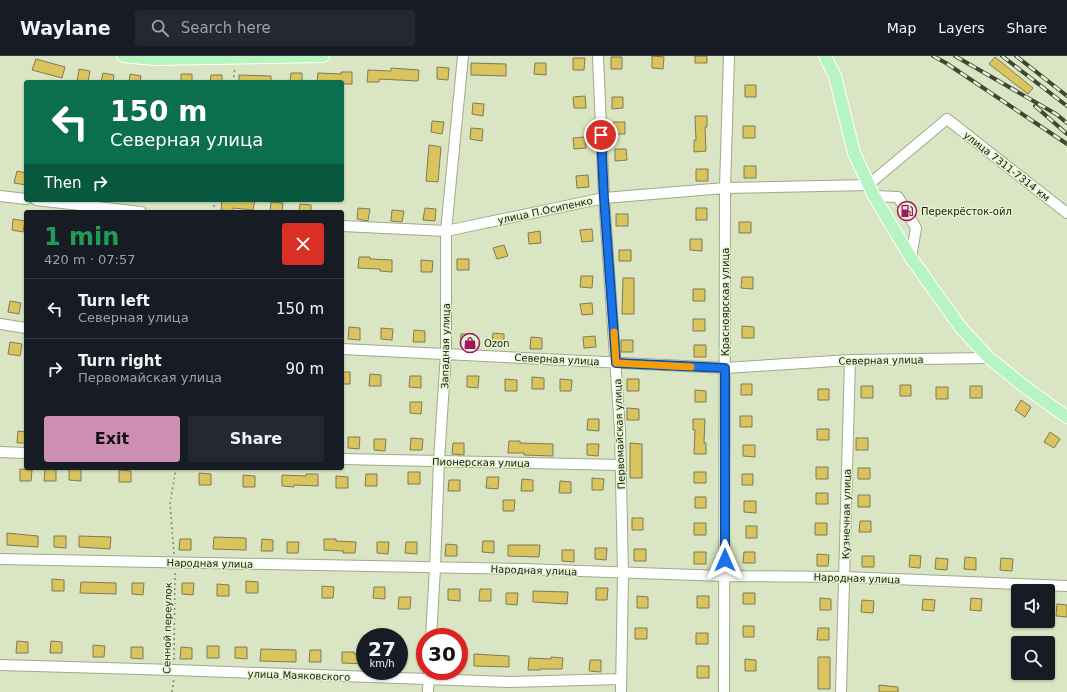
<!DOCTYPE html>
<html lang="en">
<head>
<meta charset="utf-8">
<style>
  :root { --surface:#171b24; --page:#242831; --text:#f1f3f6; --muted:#9ea1a6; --line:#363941; --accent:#cd8fb1 }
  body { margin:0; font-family:"DejaVu Sans",sans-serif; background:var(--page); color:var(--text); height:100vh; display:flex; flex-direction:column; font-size:15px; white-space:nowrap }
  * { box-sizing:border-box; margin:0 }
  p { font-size:13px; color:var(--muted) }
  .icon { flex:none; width:22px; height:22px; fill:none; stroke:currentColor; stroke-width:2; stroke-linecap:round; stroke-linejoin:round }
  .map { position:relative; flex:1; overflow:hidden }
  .sheet { position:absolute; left:24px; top:154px; width:320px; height:260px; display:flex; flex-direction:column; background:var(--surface); border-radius:4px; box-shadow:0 1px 3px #0004 }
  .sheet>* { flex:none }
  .guide { position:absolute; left:24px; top:24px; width:320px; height:122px; border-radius:4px; box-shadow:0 1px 3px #0004; background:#0b6e4f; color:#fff; overflow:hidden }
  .controls { position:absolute; left:1011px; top:528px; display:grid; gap:8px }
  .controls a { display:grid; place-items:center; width:44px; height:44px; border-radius:4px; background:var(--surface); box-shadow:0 1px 3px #0004; font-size:20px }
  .speed { position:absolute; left:356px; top:572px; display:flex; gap:8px; font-size:20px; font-weight:700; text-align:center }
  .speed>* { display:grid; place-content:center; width:52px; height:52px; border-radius:50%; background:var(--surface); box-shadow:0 1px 3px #0004; line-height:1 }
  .speed small { font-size:10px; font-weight:400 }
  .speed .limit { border:6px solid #d22; background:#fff; color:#111 }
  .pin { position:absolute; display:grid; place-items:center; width:34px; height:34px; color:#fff; margin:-17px; border:2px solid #fff; border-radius:50%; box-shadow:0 1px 4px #0007 }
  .me { position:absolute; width:44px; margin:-22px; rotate:0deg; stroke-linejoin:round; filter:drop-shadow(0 0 3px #0008) }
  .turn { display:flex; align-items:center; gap:14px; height:84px; padding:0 20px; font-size:18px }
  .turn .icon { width:52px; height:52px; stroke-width:2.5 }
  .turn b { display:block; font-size:28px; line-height:34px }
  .then { display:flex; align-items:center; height:38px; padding:0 20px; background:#0003; gap:8px; font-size:15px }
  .round { display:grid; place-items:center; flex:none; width:42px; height:42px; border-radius:4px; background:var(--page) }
  .summary { display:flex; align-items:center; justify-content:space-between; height:68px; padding:0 20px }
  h1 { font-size:24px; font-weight:700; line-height:30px; color:#1e9e55 }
  .button { display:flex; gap:8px; margin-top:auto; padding:8px 20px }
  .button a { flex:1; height:46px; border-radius:4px; background:var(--accent); color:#111; font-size:16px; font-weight:700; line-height:46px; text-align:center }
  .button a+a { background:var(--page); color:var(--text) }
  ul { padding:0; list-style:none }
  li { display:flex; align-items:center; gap:12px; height:60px; padding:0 20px; border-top:1px solid var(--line) }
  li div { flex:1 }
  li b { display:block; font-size:15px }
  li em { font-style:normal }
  header { display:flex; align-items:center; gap:24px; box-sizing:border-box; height:56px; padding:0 20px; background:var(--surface); border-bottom:1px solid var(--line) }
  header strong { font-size:19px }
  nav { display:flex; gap:22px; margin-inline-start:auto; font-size:14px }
  .search { width:280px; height:36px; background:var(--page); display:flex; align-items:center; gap:10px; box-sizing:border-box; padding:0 14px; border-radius:4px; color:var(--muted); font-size:15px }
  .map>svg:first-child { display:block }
</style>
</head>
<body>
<header>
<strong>Waylane</strong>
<div class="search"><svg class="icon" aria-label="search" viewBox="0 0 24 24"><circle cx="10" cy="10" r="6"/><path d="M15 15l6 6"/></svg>Search here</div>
<nav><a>Map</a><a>Layers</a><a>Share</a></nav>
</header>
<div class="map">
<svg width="1067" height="636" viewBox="0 0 1067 636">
  <rect width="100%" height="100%" fill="#d9e5c3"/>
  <path fill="#d9c45d" stroke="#807a59" d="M652,0L664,1L663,13L652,12Z
    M695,0H707V7H695Z
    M611,1H622V13H611Z
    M995,1L1033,32L1028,38L989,8Z
    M573,2H585L584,14H573Z
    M36,3L65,11L62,22L32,14Z
    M471,7L506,8V20L471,19Z
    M535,7H546V19L534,18Z
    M437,11L449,12L448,24L437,23Z
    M391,12L419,14L418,25L379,23V26H367L368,14L391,15Z
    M79,13L90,15L88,26L77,25Z
    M341,16H352V28H342V26H317L318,17L341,18Z
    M103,17L114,19L113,26H101Z
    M291,17H302V26H290Z
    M130,18L141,20L140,26H129Z
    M181,18H192V26H181Z
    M211,19H222V26H210Z
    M239,19L271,20V26H239Z
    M745,29H756V41H745Z
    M585,40L586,52H574L573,41Z
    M612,41H623V52L612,53Z
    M473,47L484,48L483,60L472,58Z
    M695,60H707V71H705L706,95L694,96V84H696Z
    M432,65L444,66L442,78L431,76Z
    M613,66H625V78H614Z
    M743,70H755V82H743Z
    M471,72L483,73L482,85L470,83Z
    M585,81L586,92L574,93L573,82Z
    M429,89L441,91L438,126L426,125Z
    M615,93H626L627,104L615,105Z
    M744,110H756V122H744Z
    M696,113H708V125H696Z
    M17,115L26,117V129L14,127Z
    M588,119L589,131L577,132L576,120Z
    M222,144H255L253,154L233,152V155L221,154Z
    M271,146L283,147L282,156H270Z
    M300,148L311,149V156H299Z
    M358,152L370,153L368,165L357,163Z
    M425,152L436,153L435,165L423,164Z
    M696,152H707V164H696Z
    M392,154L404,155L402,166L391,165Z
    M616,158H628V170H616Z
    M13,163L25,165L23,176L12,174Z
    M739,166H751V177H739Z
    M592,173L593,185L582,186L580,174Z
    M540,175L541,187L529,188L528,177Z
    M690,183H702V195L690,194Z
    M504,189L508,200L497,203L493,192Z
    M619,194H631V205H619Z
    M359,201H370V203L392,204V216L380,215V213L358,212Z
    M457,203H469V214H457Z
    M421,204L433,205L432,216H421Z
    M581,220H593L592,232L580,231Z
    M742,221H753V233L741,232Z
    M623,222H634V258H622Z
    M693,233H705V245H693Z
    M10,245L21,247L19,258L8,256Z
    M592,247L593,258L582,259L580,248Z
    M693,263H705V275H693Z
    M742,270L754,271V282H742Z
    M349,271L360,272V284L348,283Z
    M381,272L393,273L392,284L381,283Z
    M414,274L425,275V286H413Z
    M493,277L504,278V289L492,288Z
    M461,278H473L472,290L460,289Z
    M595,280L596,291L584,292L583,281Z
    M531,281L542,282V293H530Z
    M621,284H633V296H621Z
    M10,286L22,288L20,300L8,298Z
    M694,289H706V301H694Z
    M342,316H350V328H342Z
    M370,318L381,319V330H369Z
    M410,320H421V332L409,331Z
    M467,320H479L478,332L467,331Z
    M532,321L544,322V333H532Z
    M505,323L517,324V335H505Z
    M560,323L572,324L571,335H560Z
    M627,323H639V335H627Z
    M741,328H752V339H741Z
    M900,329H911V340H900Z
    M861,330H873V342H861Z
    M970,330H982V342H970Z
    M936,331H948V343H936Z
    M818,333H829V344H818Z
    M695,334L706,335V346H695Z
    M1021,344L1031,351L1025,361L1015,354Z
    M410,346H422L421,358L410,357Z
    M627,352L639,353V364H627Z
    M740,360H752V371H740Z
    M588,363H599V375L587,374Z
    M693,363H705L704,387H706V398H694L695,374H693Z
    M817,373H829V384H817Z
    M18,375L26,376V387H17Z
    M1050,376L1060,383L1054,392L1044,386Z
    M348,381H360L359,393L348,392Z
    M411,382L423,383L422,394H410Z
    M856,382H868V394H856Z
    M374,383H386L385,395L374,394Z
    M509,385H520V387L553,388V400L524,399V397H508Z
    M453,387H464V399L452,398Z
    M630,387L642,388V422H630Z
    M587,388H599L598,400L587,399Z
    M743,389H755V401L743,400Z
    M816,411H828V423H816Z
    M858,412H870V423H858Z
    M20,413L32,414L31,425H20Z
    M45,413H56V425H44Z
    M69,413H81V425L69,424Z
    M119,414L131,415V426H119Z
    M408,416H420V428H408Z
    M694,416H706V427H694Z
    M199,417L211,418V429H199Z
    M306,418H318V430L294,429V431L282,430V419L306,420Z
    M366,418H377V430H365Z
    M742,418H753V429H742Z
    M243,419L255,420V431H243Z
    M336,420L348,421V432H336Z
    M487,421H499L498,433L486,432Z
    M592,422L604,423L603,434H592Z
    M522,423L533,424V435H521Z
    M449,424H460V435H448Z
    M560,425L571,426V437H559Z
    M816,437H828V448H816Z
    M858,439H870V451H858Z
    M695,441H706V452H695Z
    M503,444H515L514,455H503Z
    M744,445H756V457L744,456Z
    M632,462H643V474H632Z
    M860,465H871V476H859Z
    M694,467H706V479H694Z
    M815,467H827V479H815Z
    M746,470H757V482H746Z
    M7,477L38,480V491L7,489Z
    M54,480H66V492L54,491Z
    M79,480L111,481L110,493L79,491Z
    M214,481L246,482V494L213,493Z
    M180,483H191V494H179Z
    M262,483L273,484V495H261Z
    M324,483H336V485L356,486L355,497H343L344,495L324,494Z
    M483,485H494V497L482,496Z
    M287,486H299L298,497H287Z
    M377,486H389L388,498L377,497Z
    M406,486H417V498L405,497Z
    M446,488L457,489V500H445Z
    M508,489H540L539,501L508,500Z
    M595,492H607L606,504L595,503Z
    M634,493H646V505H634Z
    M562,494H574V506L562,505Z
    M694,496H706V508H694Z
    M744,496H755V507H743Z
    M817,498L829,499L828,510H817Z
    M910,499L921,500L920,512L909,511Z
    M862,500H874V511H862Z
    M965,501L976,502V514L964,513Z
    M936,502L948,503L947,514L935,513Z
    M1001,502L1013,503L1012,515L1000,514Z
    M52,523L64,524V535H52Z
    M246,525L258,526V537H246Z
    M81,526L116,527V538L80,537Z
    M132,527H144L143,539L132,538Z
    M182,527H194L193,539L182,538Z
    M217,528L229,529V540H217Z
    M322,530L334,531L333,542H322Z
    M374,531H385V543L373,542Z
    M596,532H608L607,544H596Z
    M448,533H460V545L448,544Z
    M480,533H491V545H479Z
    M533,535L568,536L567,548L533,546Z
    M506,537H518L517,549L506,548Z
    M743,537H755V548H743Z
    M637,540L648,541V552H637Z
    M697,540H709V552H697Z
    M399,541H411L410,553H398Z
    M820,542L831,543V554H820Z
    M971,542L982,543L981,555L970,554Z
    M923,543L935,544L934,555L922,554Z
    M862,544L874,545L873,557L861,556Z
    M1057,548L1067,549V561L1056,560Z
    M743,570H754V581H743Z
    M635,572H647V583H635Z
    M818,572H829V584H817Z
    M696,577H708V588H696Z
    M17,585L28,586V597H16Z
    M51,585L62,586V597H50Z
    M93,589L105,590L104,601H93Z
    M207,590H219V602H207Z
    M131,591H143V603L131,602Z
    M181,591L192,592V603H180Z
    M235,591H247V603L235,602Z
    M261,593L296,594V606L260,605Z
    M310,594H321V606H309Z
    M342,596H354V598H365V608L342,607Z
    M474,598L509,600V611L474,610Z
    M551,601L563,602L562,613H540V614H528L529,602L551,603Z
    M818,601H830V633H818Z
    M745,603L756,604V615H745Z
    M590,604H601V616L589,615Z
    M697,610H709V622H697Z
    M879,629L898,631V636H879Z"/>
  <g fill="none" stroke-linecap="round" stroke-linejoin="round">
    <defs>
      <path id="minor" d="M598,0L604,142L620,374L623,517L621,636
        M0,140L26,143
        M874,140L898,141L916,172L911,202
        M36,144L141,156
        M342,170L446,175L604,142L725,132L868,129L947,63L1067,157
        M0,268L26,272
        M342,293L725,312L850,304L989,302
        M0,396L26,397
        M342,403L620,409
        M0,503L523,513L725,520L845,521L1067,530
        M431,581L435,512L439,405L446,297V175L463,0
        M0,609L174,614L509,626L621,623
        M428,636L429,615
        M724,636L725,132L729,0
        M841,636L850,304"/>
      <path id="major" d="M123,0L154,3L323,0
        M825,0L835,20L854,97L874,140L911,202L961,272L989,302L1025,331L1067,361"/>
    </defs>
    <use href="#minor" stroke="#9faa89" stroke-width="12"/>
    <use href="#major" stroke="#fff" stroke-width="14"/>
    <path stroke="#818971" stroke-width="1.5" stroke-dasharray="2 3" stroke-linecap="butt" d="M233,26L235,12
      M213,156L215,144
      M174,498L170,448L176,412
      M174,604L175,516
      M172,636L174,622"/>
    <use href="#minor" stroke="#fff" stroke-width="10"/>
    <use href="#major" stroke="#b6f4c2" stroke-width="12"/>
    <defs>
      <path id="rail" d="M933,0L946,7L1067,88
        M955,0L1056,58L1067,67
        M1002,0L1067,50
        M1016,0L1067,40
        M1035,50L1067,78"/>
    </defs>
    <use href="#rail" stroke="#404634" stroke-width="4"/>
    <use href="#rail" stroke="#e6f3d0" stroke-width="2.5" stroke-dasharray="8" stroke-linecap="butt"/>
  </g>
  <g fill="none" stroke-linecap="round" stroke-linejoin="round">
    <defs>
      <path id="route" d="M601,79L604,142L616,307L725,312V504"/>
    </defs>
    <use href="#route" stroke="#114b97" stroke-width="10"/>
    <use href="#route" stroke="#1a73e8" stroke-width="7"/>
    <path stroke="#f59e0b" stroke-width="7" d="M614,276L616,307L691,311"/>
  </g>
  <defs>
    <symbol id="fuel-ring" viewBox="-11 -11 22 22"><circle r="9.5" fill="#e6f3d0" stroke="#a2145c" stroke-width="1.5"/><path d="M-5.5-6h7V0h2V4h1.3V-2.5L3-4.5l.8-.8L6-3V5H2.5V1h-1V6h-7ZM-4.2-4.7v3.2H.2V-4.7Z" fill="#a2145c"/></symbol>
    <symbol id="shop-ring" viewBox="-11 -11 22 22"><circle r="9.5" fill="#e6f3d0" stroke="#a2145c" stroke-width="1.5"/><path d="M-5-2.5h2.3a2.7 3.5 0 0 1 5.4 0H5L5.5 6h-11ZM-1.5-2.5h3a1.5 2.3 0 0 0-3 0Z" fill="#a2145c"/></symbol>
  </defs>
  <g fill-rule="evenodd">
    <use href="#fuel-ring" x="896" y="144" width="22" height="22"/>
    <use href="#shop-ring" x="459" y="276" width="22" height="22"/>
  </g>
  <g text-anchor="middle" stroke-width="3" stroke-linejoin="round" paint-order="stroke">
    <g font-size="10" fill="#191d10" stroke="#e6f3d0">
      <text transform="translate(1007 110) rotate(38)" y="4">улица 7311-7314 км</text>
      <text transform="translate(545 154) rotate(-12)" y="4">улица П.Осипенко</text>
      <text transform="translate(725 246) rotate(-90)" y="4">Красноярская улица</text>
      <text transform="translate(445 290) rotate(-89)" y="4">Западная улица</text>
      <text transform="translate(557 303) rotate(3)" y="4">Северная улица</text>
      <text transform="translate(881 304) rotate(-1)" y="4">Северная улица</text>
      <text transform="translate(619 378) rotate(-92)" y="4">Первомайская улица</text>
      <text transform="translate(481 406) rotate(1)" y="4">Пионерская улица</text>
      <text transform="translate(846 458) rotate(-89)" y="4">Кузнечная улица</text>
      <text transform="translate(210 507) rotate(1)" y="4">Народная улица</text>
      <text transform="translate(534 514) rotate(2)" y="4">Народная улица</text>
      <text transform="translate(857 522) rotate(2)" y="4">Народная улица</text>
      <text transform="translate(167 572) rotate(-89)" y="4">Сенной переулок</text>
      <text transform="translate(299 619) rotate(2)" y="4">улица Маяковского</text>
    </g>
    <g font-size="10" fill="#191d10" stroke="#e6f3d0" text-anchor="start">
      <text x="921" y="159">Перекрёсток-ойл</text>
      <text x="484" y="291">Ozon</text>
    </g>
  </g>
</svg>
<div class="controls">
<a><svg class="icon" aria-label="sound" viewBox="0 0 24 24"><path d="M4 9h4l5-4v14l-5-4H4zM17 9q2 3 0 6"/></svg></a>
<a><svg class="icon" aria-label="search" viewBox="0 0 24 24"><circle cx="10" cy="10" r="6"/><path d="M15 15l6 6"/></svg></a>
</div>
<div class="speed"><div>27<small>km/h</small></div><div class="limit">30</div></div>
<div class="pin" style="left:601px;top:79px;background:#d93025"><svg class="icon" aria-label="arrive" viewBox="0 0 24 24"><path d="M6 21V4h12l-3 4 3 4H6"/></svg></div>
<svg class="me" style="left:725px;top:504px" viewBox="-20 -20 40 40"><path d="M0-17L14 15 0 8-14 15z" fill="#1a73e8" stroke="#fff" stroke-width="4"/></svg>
<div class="guide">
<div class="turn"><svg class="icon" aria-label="left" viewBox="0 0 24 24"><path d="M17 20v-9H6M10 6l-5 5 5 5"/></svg><div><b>150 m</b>Северная улица</div></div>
<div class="then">Then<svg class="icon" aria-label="right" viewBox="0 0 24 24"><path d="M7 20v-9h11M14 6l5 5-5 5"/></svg></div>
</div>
<section class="sheet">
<div class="summary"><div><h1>1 min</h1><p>420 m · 07:57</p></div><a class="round" style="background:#d93025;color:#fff"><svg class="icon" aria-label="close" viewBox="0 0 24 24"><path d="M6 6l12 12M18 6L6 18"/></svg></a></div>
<ul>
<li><svg class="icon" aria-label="left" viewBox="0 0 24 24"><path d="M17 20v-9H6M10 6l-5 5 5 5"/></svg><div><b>Turn left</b><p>Северная улица</p></div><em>150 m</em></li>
<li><svg class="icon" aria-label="right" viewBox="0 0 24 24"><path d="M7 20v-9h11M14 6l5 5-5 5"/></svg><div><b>Turn right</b><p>Первомайская улица</p></div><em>90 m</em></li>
</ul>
<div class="button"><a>Exit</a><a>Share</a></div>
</section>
</div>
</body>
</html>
